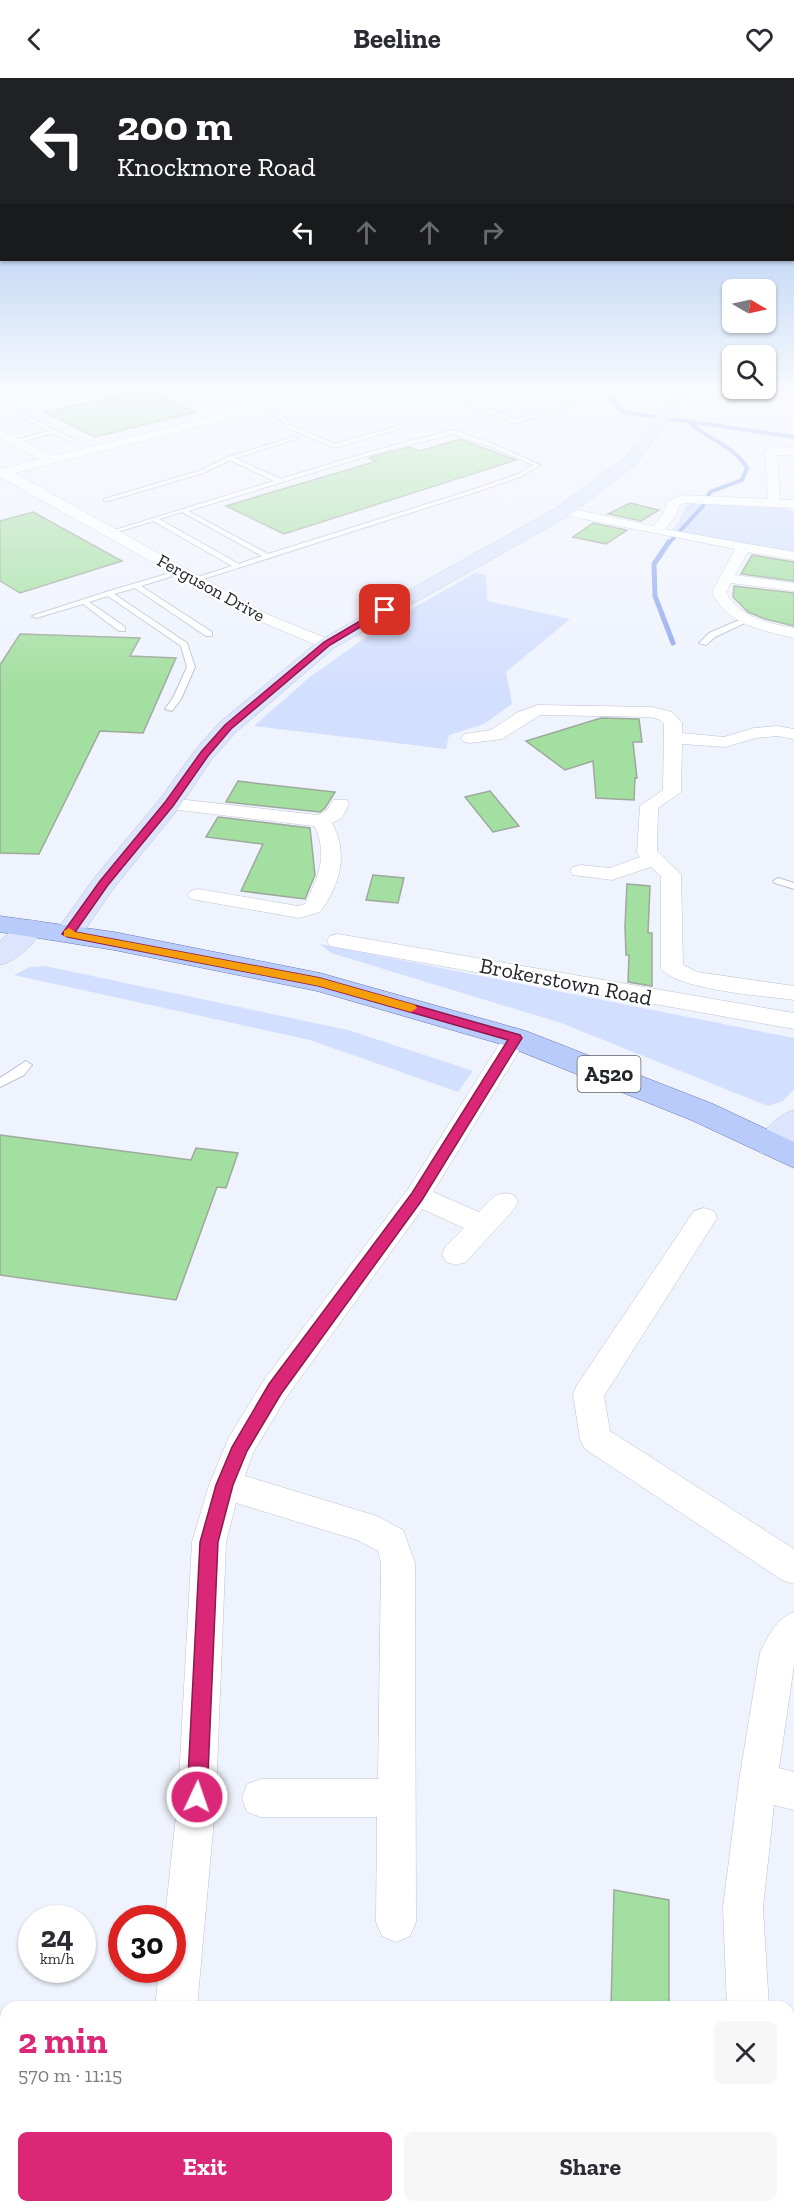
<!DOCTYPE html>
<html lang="en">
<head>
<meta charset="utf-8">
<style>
  :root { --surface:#fff; --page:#f7f7f7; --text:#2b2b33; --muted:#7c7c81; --accent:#db2777 }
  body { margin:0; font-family:"Zilla Slab",serif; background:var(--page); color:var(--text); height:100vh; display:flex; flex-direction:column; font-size:22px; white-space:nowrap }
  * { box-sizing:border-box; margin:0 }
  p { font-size:20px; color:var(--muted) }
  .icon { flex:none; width:33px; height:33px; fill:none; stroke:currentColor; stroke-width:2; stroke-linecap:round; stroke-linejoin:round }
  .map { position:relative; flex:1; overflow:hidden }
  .details { position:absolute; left:0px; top:1923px; width:795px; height:212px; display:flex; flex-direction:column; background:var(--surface); border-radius:18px 18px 0 0; box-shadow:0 2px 4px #0004 }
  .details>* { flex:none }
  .banner { position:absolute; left:0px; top:0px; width:795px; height:183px; box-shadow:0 2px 4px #0004; background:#202124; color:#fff; overflow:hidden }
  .needle { width:39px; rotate:99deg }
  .tools { position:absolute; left:722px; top:201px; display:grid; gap:12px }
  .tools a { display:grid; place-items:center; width:54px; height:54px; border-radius:9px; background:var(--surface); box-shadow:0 2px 4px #0004; font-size:30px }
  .speed { position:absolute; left:18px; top:1827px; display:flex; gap:12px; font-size:30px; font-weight:700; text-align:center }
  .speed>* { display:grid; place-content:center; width:78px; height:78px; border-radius:50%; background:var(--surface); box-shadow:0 2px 4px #0004; line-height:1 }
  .speed small { font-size:15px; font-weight:400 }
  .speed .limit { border:9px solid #d22; background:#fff; color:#111 }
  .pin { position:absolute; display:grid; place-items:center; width:51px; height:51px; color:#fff; margin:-26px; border-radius:12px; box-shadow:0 3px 9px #0006 }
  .me { position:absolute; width:66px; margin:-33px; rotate:3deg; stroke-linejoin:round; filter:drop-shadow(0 0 4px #0008) }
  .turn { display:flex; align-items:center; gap:21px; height:126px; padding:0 18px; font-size:27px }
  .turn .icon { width:78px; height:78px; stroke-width:2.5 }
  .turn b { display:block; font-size:42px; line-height:51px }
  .lanes { display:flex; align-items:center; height:57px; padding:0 18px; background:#0003; justify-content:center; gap:30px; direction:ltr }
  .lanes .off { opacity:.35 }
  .round { display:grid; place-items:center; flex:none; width:63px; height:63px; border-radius:9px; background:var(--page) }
  .summary { display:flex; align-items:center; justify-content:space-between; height:102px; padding:0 18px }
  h1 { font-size:36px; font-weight:700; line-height:45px; color:var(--accent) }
  .primary-button { display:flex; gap:12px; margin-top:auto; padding:12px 18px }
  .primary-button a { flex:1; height:69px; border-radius:9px; background:var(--accent); color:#fff; font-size:24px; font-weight:700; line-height:69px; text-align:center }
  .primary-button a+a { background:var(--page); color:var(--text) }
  header { display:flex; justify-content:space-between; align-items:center; height:78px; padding:0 18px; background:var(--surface); font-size:27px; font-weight:700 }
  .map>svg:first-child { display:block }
</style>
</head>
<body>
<header><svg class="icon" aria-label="back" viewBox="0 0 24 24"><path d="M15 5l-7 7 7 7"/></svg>Beeline<svg class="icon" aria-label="heart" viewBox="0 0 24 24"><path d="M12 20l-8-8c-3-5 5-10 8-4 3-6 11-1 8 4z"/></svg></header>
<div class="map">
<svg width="794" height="2134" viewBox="0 0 794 2134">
  <rect width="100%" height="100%" fill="#eff3fd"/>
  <path fill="#d3dfff" d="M695,425L784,430L794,434V473L765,471L672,452L680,441L686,427Z
    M475,495L486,497L487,523L570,541L506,594L512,626L484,646L449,657L446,671L254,648L310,599L385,546Z
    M320,866L794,960V1011L783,1023L768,1028L561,945L331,875Z
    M45,888L348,952L473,993L458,1014L310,962L14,897L30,889Z"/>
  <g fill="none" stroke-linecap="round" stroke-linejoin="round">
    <path stroke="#90a9ef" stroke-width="4" d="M604,314L624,334L794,359
      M668,466L703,428L710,414L742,402L747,390C734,367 708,362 689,344"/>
    <path stroke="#90a9ef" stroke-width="5" d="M669,464L654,486L655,518L673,565"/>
  </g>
  <path fill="#a3dfa0" stroke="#9da99c" stroke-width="1.5" d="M135,314H150L196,334L95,359L45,334Z
    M460,361L516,382L284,456L226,428L377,383L369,380L378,377L410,369L420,373Z
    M630,425L659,432L641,443L608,436Z
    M33,434L122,483L20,515L0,503V443Z
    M593,445L627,452L606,466L573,459Z
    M752,477L794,484V503L741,496Z
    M734,508L794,515V548L765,541L748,534L733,519Z
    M20,556L140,560L130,578L176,580L143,655L100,653L39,776L0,775V587Z
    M601,640L639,641L642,664H633L637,700H635L634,722L596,720L593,683L565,692L526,663Z
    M238,703L262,706L335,714L325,730L320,734L226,724Z
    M490,713L519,748L493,754L465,719Z
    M218,739L310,750L315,797L305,821L241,813L263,766L206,759Z
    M373,797L404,800L398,825L366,822Z
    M627,806L650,808L648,855H652V908L628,904L629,877H626L625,848Z
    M0,1057L191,1082L196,1070L238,1075L226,1110L217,1109L176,1222L0,1197Z
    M614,1812L669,1822V1929H611Z"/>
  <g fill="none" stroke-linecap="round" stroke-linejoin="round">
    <defs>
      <path id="lane" d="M41,314H46L25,337L75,362V364H71L53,355L16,365L13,363L49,353L19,337Z
        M444,314H449L450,318L516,341L571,326L542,314H548L579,326L516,345L446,320Z
        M257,329L286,340L290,347L335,366L395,349L398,351L335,370L286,349L282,342L257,331Z
        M453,352L493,366L540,387L522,398L479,413L194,504L191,502L192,501L232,488L153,443L111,456L108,454L274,403L230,382L203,395L108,423H104V421L199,393L228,379L294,359L299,360L235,380L280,401L373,373ZM453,356L489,368L533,387L518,396L475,411L268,476L188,433L377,375ZM182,434L262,478L239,486L159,441Z
        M180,492L183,494L182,495L141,508L212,554V558H206L135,510L114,516L187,565L195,589L181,621L172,633L165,631L173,620L187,589L181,568L108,518L89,524L125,549V553H119L83,526L36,540L32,538L106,514Z
        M744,540L751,542L715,559L706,567L699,565L709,555Z
        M778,800L794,805V811L775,805L773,803Z
        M26,983L32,987L24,997L0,1009V1000Z"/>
      <path id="street" d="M0,314H8L0,319Z
        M313,314H330L329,316L15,395L267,536L333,563L335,566L333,569H321L257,542L0,399V391L40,381L0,359V351L52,378Z
        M771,369L794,370V378L777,377L780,422H794V430L684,425L679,428L675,439L665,451L794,474V482L748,474L735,497L794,505V513L731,505L726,514C739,540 768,545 794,550V560C761,552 728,547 712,514L735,471L564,437L557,433L564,429L653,448L662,438L668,423L682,417L768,421L765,373Z
        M538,627L652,629L672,634L682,645V655L724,659L754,650L777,648L794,651V661L777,658L756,660L725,669L682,666L681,714L658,730L657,773L681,796L683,887L697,894L794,908V922C766,918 675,912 661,890V798L651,789L612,802L573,797L570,793L573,789L580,787L610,790L640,779L637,775L640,728L663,712L664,646L660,642L651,639L540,637L502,661L470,665L464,664L461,660L464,656L491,652L518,634Z
        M169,720L318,737L327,732L333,722H347L349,726L342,740L332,745C349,776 340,807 320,834L299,840L191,821L188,817L191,813L198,811L298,828L305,826C318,800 329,776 314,748L162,730L160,726L162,722Z
        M338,856L794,935V951L330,868L327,863L330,858Z
        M515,952L523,954L527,960L433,1114L479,1134C491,1122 497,1111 514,1117L518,1124L514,1131L466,1184L456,1187L446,1184L442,1176L446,1168L464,1150L422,1131L286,1320L253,1375L245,1398L377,1438L403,1452L415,1485L416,1844L410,1858L396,1864L382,1858L376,1844L377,1739H261L247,1734L242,1720L247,1706L261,1701H378L381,1485L378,1473L357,1462L236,1425L226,1464L216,1719L197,1929H155L159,1892H172V1840H165L178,1719L192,1464L209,1407L229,1359L264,1302L408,1111L507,954Z
        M704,1130L714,1133L717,1140L604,1318L610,1353L794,1471V1506L782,1502L585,1371L580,1361L573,1316L577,1307L694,1133Z
        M794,1534V1587L779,1690L794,1694V1732L774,1727L763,1830L769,1929H727L723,1830L739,1703L760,1575C768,1557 776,1541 794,1534Z
        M789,2111L794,2120V2134H752L751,2128H789Z
        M134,2128H180L179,2134H133Z"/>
      <path id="secondary" d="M676,314H690L637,385L570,437L334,570L236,654L212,681L178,731L113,811L78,862L68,864L58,862L54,856L95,799L160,721L196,671L220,644L320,562L558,429L625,379Z
        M31,842L41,844L45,850C35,864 17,883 0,887V863L21,844Z
        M794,1032V1064C783,1075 776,1079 760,1075L756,1066C764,1051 778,1037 794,1032Z"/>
      <path id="primary" d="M0,838L114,854L320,895L526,953L713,1026L794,1064V1090L691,1042L504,967L317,913L114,872L0,854Z"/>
    </defs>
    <use href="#lane" stroke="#bcc2d1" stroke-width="2"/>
    <use href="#street" stroke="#bcc2d1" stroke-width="1"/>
    <use href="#secondary" stroke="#bcc2d1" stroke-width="1"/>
    <use href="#primary" stroke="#677ab1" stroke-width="1"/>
    <use href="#lane" fill="#fff" fill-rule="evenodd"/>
    <use href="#street" fill="#fff" fill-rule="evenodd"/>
    <use href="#secondary" fill="#dce5fd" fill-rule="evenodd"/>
    <use href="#primary" fill="#b9cbfb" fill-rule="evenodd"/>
  </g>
  <linearGradient id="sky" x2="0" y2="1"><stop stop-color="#85b0eb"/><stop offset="0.51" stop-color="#f8fafe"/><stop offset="1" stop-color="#f8fafe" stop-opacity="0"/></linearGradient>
  <rect width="794" height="612" fill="url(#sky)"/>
  <path fill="#db2777" stroke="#8e194d" stroke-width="1.5" d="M382,530L389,532L330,567L231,651L208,678L173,728L108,807L75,854L320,900L520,957L522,960L422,1122L281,1316L247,1373L233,1407L218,1464L207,1719L204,1727L197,1730L190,1727L187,1719L200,1464L216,1407L232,1369L269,1306L412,1115L508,962L319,908L68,859L62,856L100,803L166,723L201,674L225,647L324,564Z"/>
  <path fill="#f59e0b" d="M69,850L75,854L320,900L415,927L417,930L411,934L319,908L64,858V853Z"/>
  <g text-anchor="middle" stroke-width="4.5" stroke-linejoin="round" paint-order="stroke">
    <g font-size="18" fill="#23252b" stroke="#fff">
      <text transform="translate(211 510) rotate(29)" y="6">Ferguson Drive</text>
    </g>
    <rect fill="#fff" stroke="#65666b" stroke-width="1.5" x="577.5" y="978" width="63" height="36" rx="4.5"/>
    <g font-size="21" font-weight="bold" fill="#23252b">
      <text x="609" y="1003">A520</text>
    </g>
    <g font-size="22" fill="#23252b" stroke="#fff">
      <text transform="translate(566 903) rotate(11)" y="8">Brokerstown Road</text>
    </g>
  </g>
</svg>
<div class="tools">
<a><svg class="needle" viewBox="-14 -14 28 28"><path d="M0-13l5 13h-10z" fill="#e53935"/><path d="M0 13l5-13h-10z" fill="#7c7c81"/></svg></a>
<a><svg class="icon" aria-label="search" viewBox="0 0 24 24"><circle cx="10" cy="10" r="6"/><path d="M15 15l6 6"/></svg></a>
</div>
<div class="speed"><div>24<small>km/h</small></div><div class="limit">30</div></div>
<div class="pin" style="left:385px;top:532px;background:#d93025"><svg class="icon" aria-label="arrive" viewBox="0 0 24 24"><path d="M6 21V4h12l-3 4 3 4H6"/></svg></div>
<svg class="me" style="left:197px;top:1719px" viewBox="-20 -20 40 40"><circle r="17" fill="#db2777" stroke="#fff" stroke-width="3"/><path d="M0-11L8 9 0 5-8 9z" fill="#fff"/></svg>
<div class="banner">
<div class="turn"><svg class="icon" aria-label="left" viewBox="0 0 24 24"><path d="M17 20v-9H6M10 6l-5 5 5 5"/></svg><div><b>200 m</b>Knockmore Road</div></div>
<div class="lanes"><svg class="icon" aria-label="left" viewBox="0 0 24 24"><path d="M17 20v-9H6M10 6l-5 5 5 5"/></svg><svg class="icon off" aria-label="ahead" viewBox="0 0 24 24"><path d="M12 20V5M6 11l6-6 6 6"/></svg><svg class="icon off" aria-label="ahead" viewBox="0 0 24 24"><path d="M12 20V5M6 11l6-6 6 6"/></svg><svg class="icon off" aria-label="right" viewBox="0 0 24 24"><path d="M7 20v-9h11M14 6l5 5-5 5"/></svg></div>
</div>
<section class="details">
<div class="summary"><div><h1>2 min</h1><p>570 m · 11:15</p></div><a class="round"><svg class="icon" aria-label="close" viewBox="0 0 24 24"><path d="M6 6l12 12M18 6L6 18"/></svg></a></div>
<div class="primary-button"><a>Exit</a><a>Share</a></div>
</section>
</div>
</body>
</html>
